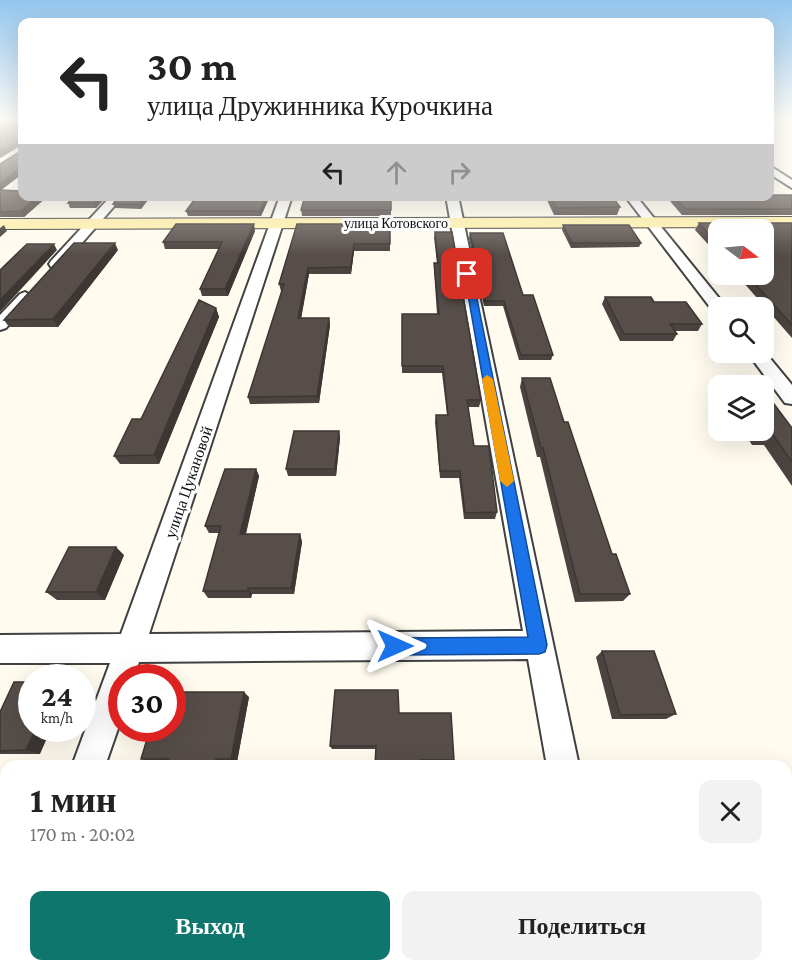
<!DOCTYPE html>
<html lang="ru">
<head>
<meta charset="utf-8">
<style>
  :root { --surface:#fff; --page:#f2f2f2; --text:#222; --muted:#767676; --accent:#0f766e }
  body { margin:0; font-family:"Crimson Pro",serif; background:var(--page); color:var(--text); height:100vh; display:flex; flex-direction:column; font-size:22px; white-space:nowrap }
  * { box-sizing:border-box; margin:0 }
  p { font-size:20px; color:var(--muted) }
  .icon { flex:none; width:33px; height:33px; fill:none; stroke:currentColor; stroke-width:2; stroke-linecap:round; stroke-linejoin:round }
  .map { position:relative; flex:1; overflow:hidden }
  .drawer { position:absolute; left:0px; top:760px; width:792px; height:212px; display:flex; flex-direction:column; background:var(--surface); border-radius:18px 18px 0 0; box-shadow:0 6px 24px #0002 }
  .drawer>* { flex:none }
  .top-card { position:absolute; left:18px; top:18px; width:756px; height:183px; border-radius:12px; box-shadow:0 6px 24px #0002; background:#fff; color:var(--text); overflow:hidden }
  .needle { width:39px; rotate:106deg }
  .tools { position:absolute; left:708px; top:219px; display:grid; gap:12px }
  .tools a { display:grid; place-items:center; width:66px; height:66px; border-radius:12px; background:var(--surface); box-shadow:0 6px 24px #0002; font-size:30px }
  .speed { position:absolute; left:18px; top:664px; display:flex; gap:12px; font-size:30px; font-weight:700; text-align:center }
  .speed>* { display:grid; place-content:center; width:78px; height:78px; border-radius:50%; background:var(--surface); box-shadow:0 6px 24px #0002; line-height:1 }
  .speed small { font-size:15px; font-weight:400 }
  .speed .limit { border:9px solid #d22; background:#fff; color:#111 }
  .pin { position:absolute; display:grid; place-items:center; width:51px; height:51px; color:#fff; margin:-26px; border-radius:12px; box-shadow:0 3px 9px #0006 }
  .me { position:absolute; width:66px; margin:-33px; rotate:90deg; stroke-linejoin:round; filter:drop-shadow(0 0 4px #0008) }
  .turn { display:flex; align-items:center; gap:21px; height:126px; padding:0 30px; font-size:27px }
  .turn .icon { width:78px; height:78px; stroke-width:2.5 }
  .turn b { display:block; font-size:42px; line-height:51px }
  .lanes { display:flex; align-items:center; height:57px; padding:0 30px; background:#0003; justify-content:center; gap:30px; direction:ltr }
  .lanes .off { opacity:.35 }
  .round { display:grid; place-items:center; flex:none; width:63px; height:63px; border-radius:12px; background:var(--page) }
  .headline { display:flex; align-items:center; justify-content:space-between; height:102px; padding:0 30px }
  h1 { font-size:36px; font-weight:700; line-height:45px }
  .primary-button { display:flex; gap:12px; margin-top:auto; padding:12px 30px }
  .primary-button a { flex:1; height:69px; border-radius:12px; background:var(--accent); color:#fff; font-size:24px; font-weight:700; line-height:69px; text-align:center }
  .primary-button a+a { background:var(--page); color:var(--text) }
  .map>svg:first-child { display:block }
</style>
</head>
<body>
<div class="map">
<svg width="792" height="971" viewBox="0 0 792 971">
  <rect width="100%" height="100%" fill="#fffbef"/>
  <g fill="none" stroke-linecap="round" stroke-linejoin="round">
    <defs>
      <path id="street" d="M770,166L792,180V188L770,174Z
        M111,196H123L61,267H51L49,264L51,261Z
        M280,196H292L149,634L523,631L446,196H458L579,766H547L528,659L139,662L134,678H122V717L105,766H72L110,663H0V635L121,634Z
        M625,196H636L727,308H718V313L713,311Z
        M25,292L33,297L6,328L0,330V315L20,294Z
        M764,351L792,385V404L785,403L747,352Z
        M6,951V966H38L37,971H0V960Z
        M584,966H624L626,971H584Z"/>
      <path id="secondary" d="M792,217V227L0,229V219Z"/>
    </defs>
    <use href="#street" stroke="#414141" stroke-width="4"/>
    <use href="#secondary" stroke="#303030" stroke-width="2"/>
    <use href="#street" fill="#fff" fill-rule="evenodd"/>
    <use href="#secondary" fill="#feefaa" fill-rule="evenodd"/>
  </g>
  <path fill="#4b4340" d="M0,119H22V174L1,190L22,196H48L24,217H0V164L21,151L20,146L0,158Z
    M792,195V215H682L669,200L671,196Z
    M107,196L96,208H70L68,203Z
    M151,196L141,209L115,208L113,204Z
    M270,196L261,216H188L186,211Z
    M391,196V216H302L301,210Z
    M545,196H612L620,207L617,215H554Z
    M699,223H792V338L736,274H764L718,230V255L695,230Z
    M297,224H390V251H354L351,274H309L301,318H329L330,325L319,403L250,404L248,397L282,291H281L279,284Z
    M563,225L641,243L639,247L571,248L562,230Z
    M255,231L228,296H202L200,289L219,249H165L163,242Z
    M435,232L481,400L479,407H468L474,446L497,512L495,519H464L459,478H440L435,422L436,415H447L442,373H402V314H437L434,270V263H437L434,238Z
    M470,233L523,295L553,355L551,360H519L503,306H484L469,238Z
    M118,250L58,327H9L4,320Z
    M605,297L654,302L702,324L698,331H675L677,334L673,341H620L602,304Z
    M216,308L219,317L159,464H120L114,456L141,419Z
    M522,378L564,422L612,554L630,594L623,601L575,602L540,457H537L520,387Z
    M792,428V486L764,445H752L743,430H764Z
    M339,431L340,438L336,476H288L286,469Z
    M256,469L259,476L246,534H300L302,542L294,594H252L251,598H208L203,591L219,533H209L205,526Z
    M124,555L105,600H57L46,592Z
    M602,651L676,714L666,719H612L596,657Z
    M249,697L237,762H150L141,759Z
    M0,712L40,754H0Z
    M399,713L454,760L452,763H421L376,749H332L330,746Z
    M513,966H590V971H514Z
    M689,966H760L762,971H691Z"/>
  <path fill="#3d3734" d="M20,140L22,145L0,158V152Z
    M22,167V174L0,191V183Z
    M38,196H48L24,217L21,211Z
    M101,196H107L96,208L94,203Z
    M145,196H151L141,209L139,204Z
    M267,196H270L261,216L260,211Z
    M254,224L255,231L228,296L225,289Z
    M4,225L7,231L0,237V228Z
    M115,243L118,250L58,327L53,319Z
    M54,244L57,250L0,312V300Z
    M354,244V251L351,274V267Z
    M308,268L309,274L300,325L298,318Z
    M216,308L219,317L159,464L154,455Z
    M329,318L330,325L319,403L317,396Z
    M339,431L340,438L336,476L335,469Z
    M256,469L259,476L244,541L240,534Z
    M300,534L302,542L294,594L291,588Z
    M116,547L124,555L105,600L96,592Z
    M248,588L252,594L251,598L248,591Z
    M244,692L249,697L237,762L231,759Z
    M36,729H51L40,754L26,750Z
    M216,759L222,762V766H215Z
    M139,966H150L149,971H138Z"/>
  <path fill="#574e4a" stroke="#3d3734" stroke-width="1.5" d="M0,119H22V167L0,183V164L21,151L20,140L0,152V137L4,135H0Z
    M0,190L22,191V196H38L21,211L0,212Z
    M770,195H792V209H685L674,196H770Z
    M75,196H101L94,203H68Z
    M119,196H145L139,204H113Z
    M197,196H267L260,211H186Z
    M305,196H391V210H301Z
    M550,196H612L620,207L556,208Z
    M699,223H792V325L746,274H764V230H718V245Z
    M176,224H254L225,289H200L222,242H163Z
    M297,224H390V244H354L351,267L308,268L298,318H329L317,396L248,397L284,284H279Z
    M563,225H629L641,243H572Z
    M435,232H452L481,400H467L474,446H489L497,512L465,513L460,471H440L436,415H448L443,366H402V314H439L434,263H438Z
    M470,233H503L523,295H533L553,355H521L504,301H485Z
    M74,243H115L53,319L4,320Z
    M27,244H54L0,300V270Z
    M605,297H651L654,302H686L702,324H670L677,334H624Z
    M199,300L216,308L154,455L114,456L132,419H141Z
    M522,378H550L564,422H568L612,554H616L630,594H580L543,448H541Z
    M764,396H768L792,428V462L773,435H761L758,430H764Z
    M294,431H339L335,469H286Z
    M225,469H256L240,534H300L291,588H248V591H203L221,526H205Z
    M69,547H116L96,592H46Z
    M602,651H654L676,714L620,715Z
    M14,682H32V729H36L26,750L0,751V712Z
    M335,690H398L399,713H451L454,760H421V766H375L376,746H330Z
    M172,692H244L231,759H216L215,766H167L169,759H141L150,729H172Z
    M506,761L544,762L545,766H507Z
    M75,966H139L138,971H73Z
    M447,966H475V971H448Z
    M518,966H590V971H519Z
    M702,966H760L762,971H703Z"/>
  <linearGradient id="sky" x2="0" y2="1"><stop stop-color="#93c6ee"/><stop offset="0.47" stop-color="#fffdf8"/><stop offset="1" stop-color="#fffdf8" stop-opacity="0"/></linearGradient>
  <rect width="792" height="255" fill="url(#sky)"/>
  <path fill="#1a73e8" stroke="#114b97" stroke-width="1.5" d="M464,272L472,274L547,645L545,652L539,654L395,655L389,652L386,646L389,640L395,638L528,637Z"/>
  <path fill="#f59e0b" d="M487,375L493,379L514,481L507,487L500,481L482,379Z"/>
  <g text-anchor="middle" stroke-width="6" stroke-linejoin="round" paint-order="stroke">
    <g font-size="14" fill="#0e0e0e" stroke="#fff">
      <text x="396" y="228">улица Котовского</text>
    </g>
    <g font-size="16" fill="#0e0e0e" stroke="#fff">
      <text transform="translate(188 482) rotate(-71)" y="6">улица Цукановой</text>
    </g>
  </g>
</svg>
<div class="tools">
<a><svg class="needle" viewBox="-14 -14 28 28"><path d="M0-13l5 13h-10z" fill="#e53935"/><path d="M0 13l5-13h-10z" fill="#767676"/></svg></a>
<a><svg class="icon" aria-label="search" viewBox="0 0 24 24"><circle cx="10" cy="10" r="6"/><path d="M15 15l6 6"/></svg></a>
<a><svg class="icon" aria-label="layers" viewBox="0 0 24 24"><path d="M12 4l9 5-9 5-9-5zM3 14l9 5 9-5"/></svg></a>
</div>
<div class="speed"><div>24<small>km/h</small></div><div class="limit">30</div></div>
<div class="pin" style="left:467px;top:274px;background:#d93025"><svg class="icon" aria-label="arrive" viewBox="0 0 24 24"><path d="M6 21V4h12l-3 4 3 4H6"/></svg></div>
<svg class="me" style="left:395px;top:646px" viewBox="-20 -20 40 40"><path d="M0-17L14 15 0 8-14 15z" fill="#1a73e8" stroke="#fff" stroke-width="4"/></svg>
<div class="top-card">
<div class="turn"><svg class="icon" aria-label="left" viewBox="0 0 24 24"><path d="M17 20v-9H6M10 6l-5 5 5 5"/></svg><div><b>30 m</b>улица Дружинника Курочкина</div></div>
<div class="lanes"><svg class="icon" aria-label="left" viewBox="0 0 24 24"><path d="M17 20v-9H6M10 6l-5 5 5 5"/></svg><svg class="icon off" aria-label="ahead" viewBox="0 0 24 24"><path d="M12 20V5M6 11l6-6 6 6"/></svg><svg class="icon off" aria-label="right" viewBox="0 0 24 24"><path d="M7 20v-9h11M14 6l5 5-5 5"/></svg></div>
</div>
<section class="drawer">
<div class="headline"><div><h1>1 мин</h1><p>170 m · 20:02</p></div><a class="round"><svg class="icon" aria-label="close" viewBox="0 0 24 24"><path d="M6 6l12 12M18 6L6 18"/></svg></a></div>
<div class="primary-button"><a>Выход</a><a>Поделиться</a></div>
</section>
</div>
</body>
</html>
